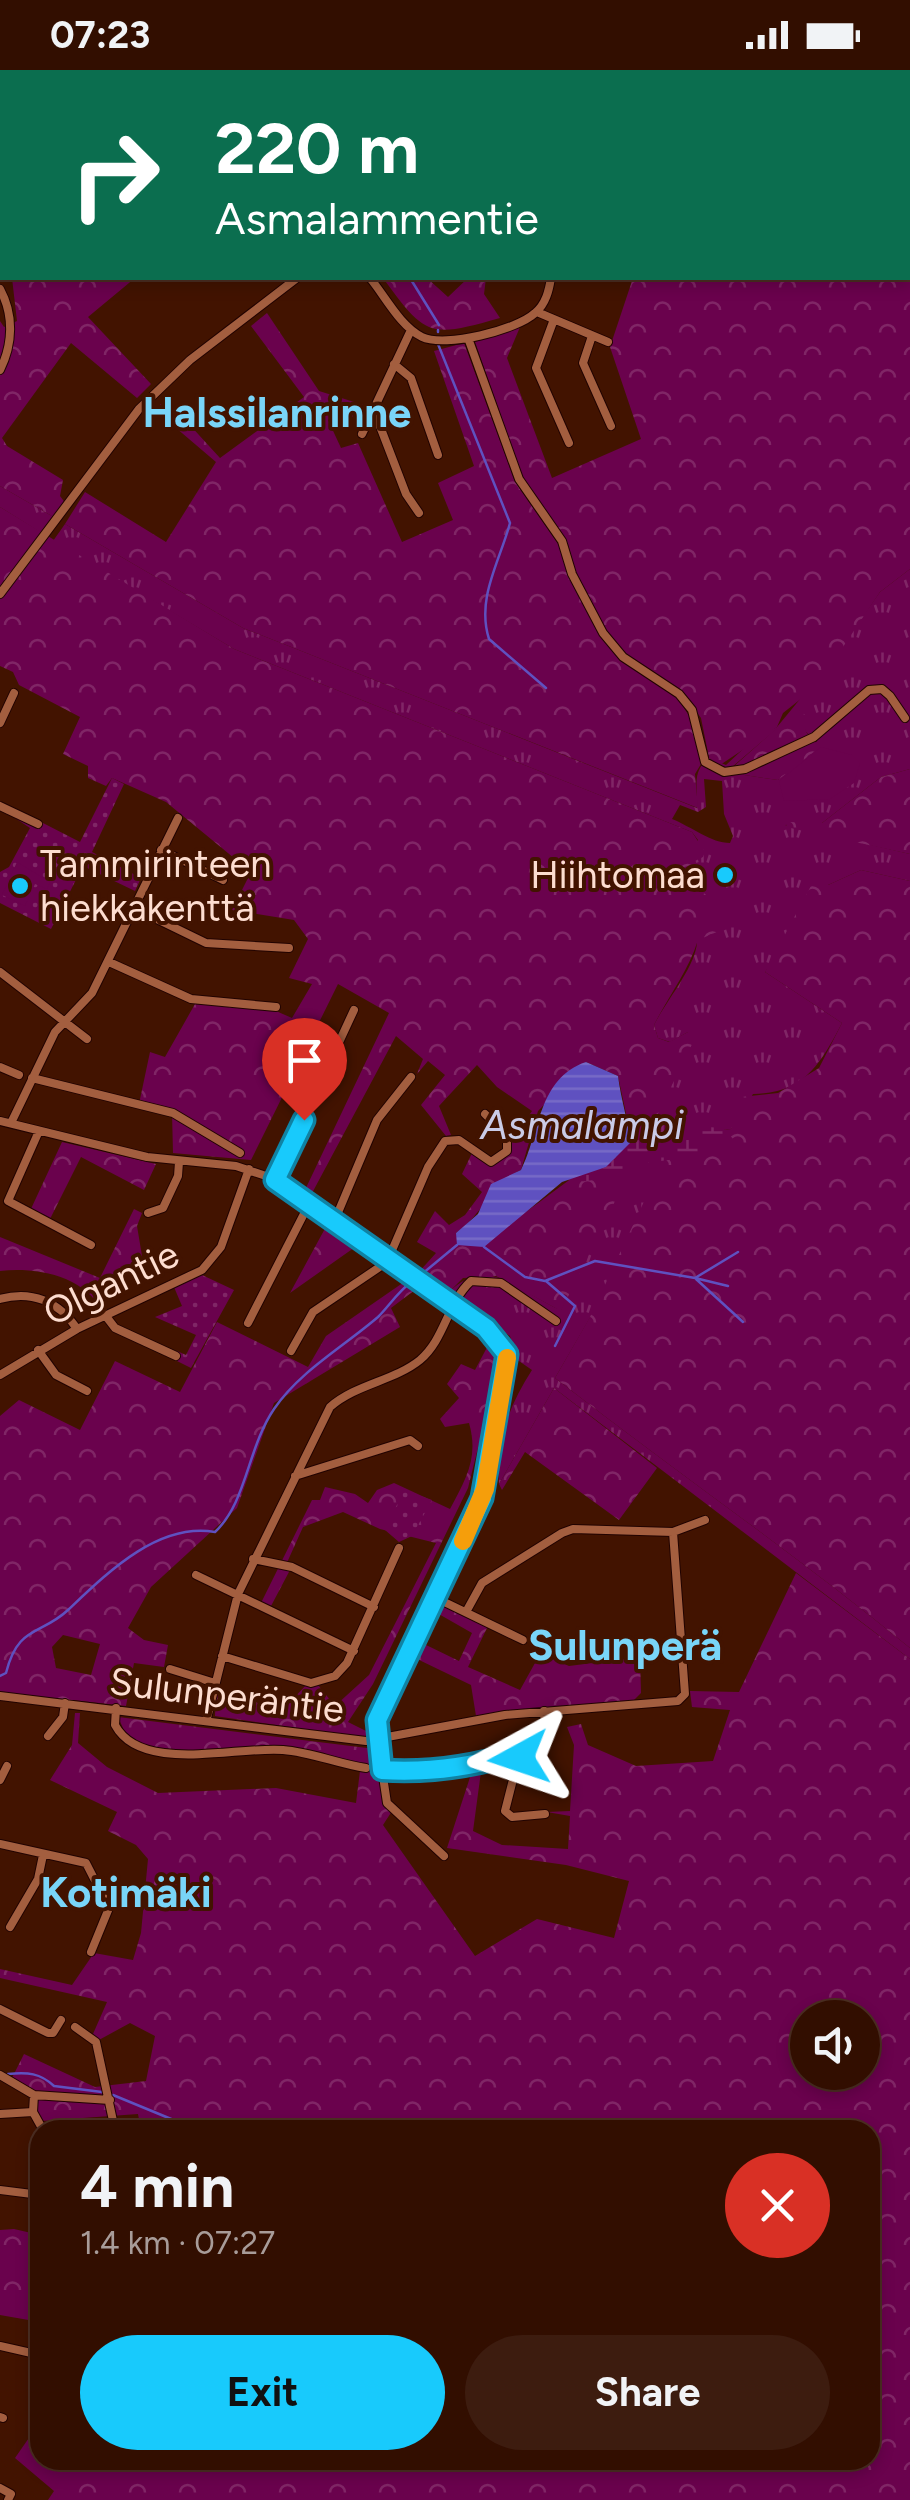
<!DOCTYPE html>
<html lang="en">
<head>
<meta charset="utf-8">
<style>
  :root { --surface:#320e00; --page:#3d1c0f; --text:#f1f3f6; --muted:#a89c99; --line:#4d2e22; --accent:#18cafc }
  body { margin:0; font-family:Figtree,sans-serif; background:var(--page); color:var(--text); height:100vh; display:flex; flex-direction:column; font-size:38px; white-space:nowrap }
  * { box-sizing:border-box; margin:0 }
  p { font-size:32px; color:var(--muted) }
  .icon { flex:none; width:55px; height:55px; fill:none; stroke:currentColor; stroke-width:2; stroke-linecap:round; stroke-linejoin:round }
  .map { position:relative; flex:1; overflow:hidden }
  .drawer { position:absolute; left:30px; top:2050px; width:850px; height:350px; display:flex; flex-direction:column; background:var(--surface); border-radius:30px; box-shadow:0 5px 15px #0003,0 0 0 2px var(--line) }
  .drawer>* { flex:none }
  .top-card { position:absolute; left:0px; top:0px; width:910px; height:210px; box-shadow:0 5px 15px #0003,0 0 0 2px var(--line); background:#0b6e4f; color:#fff; overflow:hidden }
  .controls { position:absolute; left:790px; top:1930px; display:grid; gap:20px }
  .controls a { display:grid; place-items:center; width:90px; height:90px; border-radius:50%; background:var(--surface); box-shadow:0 5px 15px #0003,0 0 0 2px var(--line); font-size:50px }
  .pin { position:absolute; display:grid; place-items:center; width:85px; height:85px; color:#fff; margin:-102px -42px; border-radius:50% 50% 50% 0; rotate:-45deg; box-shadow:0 0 10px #0007 }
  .pin .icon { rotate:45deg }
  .me { position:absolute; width:110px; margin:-55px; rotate:265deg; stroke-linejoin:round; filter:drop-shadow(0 0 8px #0008) }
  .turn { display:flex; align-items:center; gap:35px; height:210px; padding:0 50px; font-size:45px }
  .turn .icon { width:130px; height:130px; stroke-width:2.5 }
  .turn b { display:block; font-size:70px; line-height:85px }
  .round { display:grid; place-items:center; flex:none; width:105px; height:105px; border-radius:52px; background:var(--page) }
  .headline { display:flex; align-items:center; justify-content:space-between; height:170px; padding:0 50px }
  h1 { font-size:60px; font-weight:700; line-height:75px }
  .cta { display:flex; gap:20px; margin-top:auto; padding:20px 50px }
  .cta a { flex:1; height:115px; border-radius:60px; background:var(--accent); color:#111; font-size:40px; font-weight:700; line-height:115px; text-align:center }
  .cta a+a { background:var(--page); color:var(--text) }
  .status { display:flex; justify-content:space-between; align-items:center; height:70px; padding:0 50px; background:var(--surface); direction:ltr }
  .status svg { height:28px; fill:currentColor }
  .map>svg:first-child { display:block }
</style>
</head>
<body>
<div class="status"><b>07:23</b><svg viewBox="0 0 49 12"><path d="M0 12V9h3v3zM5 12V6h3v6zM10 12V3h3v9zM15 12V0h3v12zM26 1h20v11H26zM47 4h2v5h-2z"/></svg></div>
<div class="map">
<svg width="910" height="2430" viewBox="0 0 910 2430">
  <defs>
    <pattern id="grass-tufts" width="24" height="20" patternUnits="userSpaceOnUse" patternTransform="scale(2.5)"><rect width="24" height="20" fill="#6a024d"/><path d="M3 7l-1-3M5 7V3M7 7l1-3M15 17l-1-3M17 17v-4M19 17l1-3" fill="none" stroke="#802666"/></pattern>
    <pattern id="forest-crowns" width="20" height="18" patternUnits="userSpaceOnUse" patternTransform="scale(2.5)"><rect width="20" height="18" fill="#6a024d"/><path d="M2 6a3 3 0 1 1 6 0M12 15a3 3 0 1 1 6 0" fill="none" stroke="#802666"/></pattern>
    <pattern id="wetland-marsh" width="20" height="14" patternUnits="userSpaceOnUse" patternTransform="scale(2.5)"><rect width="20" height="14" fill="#6a024d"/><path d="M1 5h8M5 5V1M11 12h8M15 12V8" fill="none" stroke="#802666"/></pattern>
    <pattern id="park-dots" width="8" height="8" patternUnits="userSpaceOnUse" patternTransform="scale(2.5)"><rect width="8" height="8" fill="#6a024d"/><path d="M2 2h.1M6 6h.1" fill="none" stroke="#802666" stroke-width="1.8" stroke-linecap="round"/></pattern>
    <pattern id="water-rules" width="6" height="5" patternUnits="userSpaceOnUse" patternTransform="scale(2.5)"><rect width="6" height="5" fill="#5f51c0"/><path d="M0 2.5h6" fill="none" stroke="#776ac7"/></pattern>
  </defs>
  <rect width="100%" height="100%" fill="#421300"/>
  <path fill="url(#grass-tufts)" fill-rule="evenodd" d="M0,416L57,449L45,465L0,437Z
    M65,454L243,558L697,738C698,717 691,702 709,688L726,695L755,668L777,657L829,594L880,522L910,499V699L881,707L822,753L785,755L910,784V811L861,800L828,815L765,902L842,953C820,995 804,1023 753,1024L731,1059L697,1063L555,1308C673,1400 794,1483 910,1578V1589L554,1318L499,1414C496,1370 509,1336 532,1300L516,1289L510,1266L448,1223C489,1182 519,1223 561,1240L688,962L670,972L658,968L654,955C666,931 696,896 697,872C698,855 682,829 676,812L698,770L692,762L234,579L53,471ZM799,640L806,662L817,671L778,710L744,705L732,697ZM704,709L722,711L724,744L733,766L730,773C711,773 692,757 672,749L680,735L698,742L706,737Z"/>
  <path fill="url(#forest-crowns)" fill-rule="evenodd" d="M777,0H910V499L880,522L816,617L783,643L777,657L720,695L709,688L701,648L682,622L626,585L607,561L576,503L568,474L523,408L475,272L520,257L507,288L552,408L641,369L610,277L633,208H908V2H770Z
    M12,208H135L88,247L151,314L137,328L71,273L2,368L7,376L63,410L60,426L66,434L57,449L0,416V251L4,257L17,251Z
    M383,208H427L448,227L468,208H486L484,224L500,248C429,268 426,267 383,208Z
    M267,243L319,321L367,336L364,349L335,344L328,350L341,378L358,373L402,472L453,450L438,413L474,396L434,281L464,273L515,412L558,474L592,552L620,590L677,627L693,652L701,694L695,704L698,738L243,558L65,454L85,422L166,472L216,392L155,340L166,329L220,388L304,327L251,256Z
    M0,437L234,579L692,762L705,782L703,787L693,792C686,817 704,819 714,833L710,850L719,861L698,870C688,902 669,925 654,955L658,968L669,972L688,962H698L561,1241L496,1206L463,1208L448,1223L418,1203L436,1183L417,1172L435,1141L449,1155L465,1145L482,1122L462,1104L472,1083L496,1094L532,1041L497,1017L477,995L439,1036L451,1065L446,1066L421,1035L445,1005L428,991L417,1004L423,989L396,966L311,1125L305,1120L389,943L338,914L251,1090L173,1083L172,1042L139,1034L150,982L165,987L195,934L269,938L292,948L312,914L289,908L308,869L294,850L232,840L251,802L166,732L112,708L106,716L88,708V696L63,684L80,647L19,615L13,602L0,596ZM586,992L618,1006L630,1062C585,1100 538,1133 491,1167L456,1163C480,1147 495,1111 521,1100L538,1041Z
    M798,639L805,645L806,662L820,677L778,710L744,705L732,698Z
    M910,699V784L786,757L788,752L822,753L881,707Z
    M861,800L910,811V1578C794,1483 673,1400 555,1308L590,1247L670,1076L697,1063L731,1059L741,1027L778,1023L819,998L842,953L765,902L812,814L828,815Z
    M62,1072L156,1094L144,1120L81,1087L49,1151L30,1141Z
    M134,1139L142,1143L137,1156L143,1192L98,1215L107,1240L103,1242C84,1206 38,1197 0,1201V1167L100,1208Z
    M328,1153L358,1175L290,1223Z
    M407,1210L419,1217L391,1238L400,1257L274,1333L237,1438L151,1517L128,1558L144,1570L168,1575L164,1597L134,1593L126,1636L0,1622V1346L19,1330L80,1360L115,1291L180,1322L217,1252L308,1297L326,1266ZM63,1565L100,1574L91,1605L56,1598L52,1577Z
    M492,1268L499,1274L501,1285L468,1418L373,1614L348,1652L366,1661L373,1654L367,1668L215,1646L216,1623L252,1630L279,1644L307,1614L318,1615L335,1636L369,1605L436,1473L380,1459L343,1442L303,1457L285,1497L290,1500L271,1536L261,1533L312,1430H320L325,1417L355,1424L368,1433L377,1420L394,1413L450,1439C466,1409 479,1387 469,1353L445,1357L440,1349L459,1328L447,1314L461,1294L475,1300Z
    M554,1318L657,1398L619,1450L525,1382L502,1420L499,1414Z
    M796,1503L910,1589V2430H48L54,2421L15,2388L40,2352V2390H870V2060H141L138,2044L41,2051L33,2034L35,2021L12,2008L24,1984L95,2017L146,2011L155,1966L130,1953L97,1971L93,1964L107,1932L0,1908V1899L72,1915L94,1883L133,1890L141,1863L148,1789L136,1775L108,1761L117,1742L50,1710L72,1675L75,1643H80L78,1673L107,1697L158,1723L276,1718L356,1733L360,1701L379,1703L392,1741L383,1755L475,1886L537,1849L614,1868L629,1811L566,1795L447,1778L474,1695L482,1694L473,1761L502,1775L568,1779L570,1746L547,1742L570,1741L574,1675L567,1657L581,1654L588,1675L636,1696L713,1691L730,1640L692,1637L690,1621L739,1622ZM808,1948H862V2002H808Z
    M441,1534L488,1556L468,1597L520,1620L540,1584L569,1596L640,1587L641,1623L633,1631L476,1646L471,1615L415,1588L422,1573L459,1591L472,1563L437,1543Z
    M118,1647L375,1679L379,1697L290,1678L161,1681L128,1669Z
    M14,2159L40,2165V2252L0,2245V2160Z"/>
  <path fill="url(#wetland-marsh)" d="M643,1053L723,1058L735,1071C710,1090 673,1087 643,1094C616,1100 596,1116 567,1110L606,1097L630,1073V1056Z"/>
  <path fill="url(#park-dots)" d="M112,708L124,714L92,782L141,808L135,821L83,796L51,859L0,833V802L9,797L30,758L6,742L41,752L80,772Z
    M202,1205L234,1220L191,1298L173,1289L177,1281L186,1285L196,1265L155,1247L182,1236L174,1217Z
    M404,1420L432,1430L412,1466L399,1472L385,1460Z"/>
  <path fill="#6a024d" d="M821,677L852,685L860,693L854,713L830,729L784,731L779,711Z
    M17,792L50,812L47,819L35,814L25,836L2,825Z"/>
  <path fill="url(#water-rules)" d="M586,992L618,1006C621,1030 628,1049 630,1073L606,1097L562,1112L484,1177L457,1175L456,1163L478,1144L491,1114L521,1100C540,1063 538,1008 586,992Z"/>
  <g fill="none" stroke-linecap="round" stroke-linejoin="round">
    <path stroke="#5f51c0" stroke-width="2.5" d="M410,208L439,255
      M438,262V260
      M438,274L510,453C500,491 476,528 489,569L546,618
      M484,1177L525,1207L545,1211L595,1191L695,1208L738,1182
      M422,1204L457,1175
      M695,1208L728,1216
      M696,1209L743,1252
      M546,1211L575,1236L555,1276
      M0,1606L6,1603C18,1555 40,1566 68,1540C107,1503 158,1452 215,1462C247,1432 247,1379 274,1339C300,1301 343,1277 378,1247C389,1236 397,1223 410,1213
      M8,2004C28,2002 40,2003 54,2016L102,2022
      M113,2025L176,2051L204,2053L219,2060"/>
    <defs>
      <path id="minor" d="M295,0V2
        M343,2L349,0
        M467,2L468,0
        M587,2L588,0
        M690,2L692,0
        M370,208C385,226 400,256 422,267C445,278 517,260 535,243C546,234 549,220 551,208
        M0,219C14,245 13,274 0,300
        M537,242L608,272
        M553,252L536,298L569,373
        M468,268L519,409L562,471L572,504L603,563L623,587L679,624L692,640L705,692L724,702L745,699L814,667L869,620L882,619L890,626L905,648
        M591,269L583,293L611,356
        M394,294L411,308L438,385
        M373,338L406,424L419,443
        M362,364L411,260
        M0,524L139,339L190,290L297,208
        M0,653L14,623
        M0,736L38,754
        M161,780L223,810
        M134,838L206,873L289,878
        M109,892L191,929L276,937
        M0,902L87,969
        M0,997L19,1005
        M32,1008L173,1043L240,1083
        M0,1051L147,1087L236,1096L266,1106L503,1273L507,1289L483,1428L376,1660L387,1733L444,1786
        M11,1053L55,962L92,923L178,748
        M39,1061L8,1131L91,1175
        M275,1110L354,940
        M148,1143L163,1138L178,1106L179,1092
        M334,1152L377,1050L411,1007
        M0,1229C31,1220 59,1231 77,1259
        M105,1245L115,1258L176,1286
        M248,1253L309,1134
        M38,1280L56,1305L87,1321
        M291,1281L313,1242L387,1192L428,1097L445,1071L459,1070L491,1092L507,1081V1066L485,1044
        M0,1305L77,1259L202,1200L221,1177L249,1099
        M295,1406L410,1370L418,1376
        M253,1489L292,1497L374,1537
        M196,1505L354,1581
        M436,1528L523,1570
        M466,1542L482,1513L562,1463L573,1459L673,1462L705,1450
        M222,1586L311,1613L335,1606L347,1593L399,1478
        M170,1599L215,1613
        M0,1626L366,1671L505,1645L678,1631L685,1624L673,1462
        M116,1638L115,1655C141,1704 236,1676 283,1680C311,1682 338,1694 366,1698
        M544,1641L546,1670L520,1682L505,1741L512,1747L545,1744
        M207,1648L238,1524L330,1337C356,1314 394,1311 420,1290C445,1269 447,1233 471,1211L501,1213L556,1251
        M48,1666L63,1647L65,1633
        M382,1700C428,1703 476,1696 520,1682
        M0,1710L7,1696
        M0,1774L86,1793L109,1838L91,1882
        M10,1857L38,1809L43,1785
        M0,1939L48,1963H53L61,1950
        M75,1957L96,1972L115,2060
        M0,2005L34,2025L110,2030
        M34,2025L33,2042L43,2060
        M0,2044L33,2042
        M0,2120L40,2125
        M0,2276L40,2285
        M0,2347L3,2348
        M0,2418L11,2424L8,2430"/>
      <path id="major" d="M80,2L82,0
        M0,193L2,188"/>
      <path id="highway" d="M13,2L15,0
        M0,4L3,0
        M0,18L2,14
        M0,35L2,31"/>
    </defs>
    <use href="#minor" stroke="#210300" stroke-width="10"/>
    <use href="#major" stroke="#210300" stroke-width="14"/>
    <use href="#highway" stroke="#210300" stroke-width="16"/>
    <use href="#minor" stroke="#a35e3f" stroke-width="8"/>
    <use href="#major" stroke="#aa8836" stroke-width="11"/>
    <use href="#highway" stroke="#aea430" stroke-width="14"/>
  </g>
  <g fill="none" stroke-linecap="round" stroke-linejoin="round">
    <defs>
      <path id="route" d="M304,1050L275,1110L486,1258L507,1284L482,1428L377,1650L382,1700C428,1703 476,1696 520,1682L519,1688"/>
    </defs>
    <use href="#route" stroke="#1083a4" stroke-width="25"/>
    <use href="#route" stroke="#18cafc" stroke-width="18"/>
    <path stroke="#f59e0b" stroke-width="18" d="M463,1471L485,1419L507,1288"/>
  </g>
  <g fill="#18cafc" stroke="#421300" stroke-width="4">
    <circle cx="725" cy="805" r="10"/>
    <circle cx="20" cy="816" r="10"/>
  </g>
  <g text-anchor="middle" stroke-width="8" stroke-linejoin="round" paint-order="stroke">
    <g font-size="38" fill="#fdddd0" stroke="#421300" text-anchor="start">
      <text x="40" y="807">Tammirinteen<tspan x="40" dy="44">hiekkakenttä</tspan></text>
      <text x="705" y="818" text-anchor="end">Hiihtomaa</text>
    </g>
    <g font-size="38" fill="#fdddd0" stroke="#421300">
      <text transform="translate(111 1213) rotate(-26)" y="13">Olgantie</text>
      <text transform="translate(227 1625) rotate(7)" y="13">Sulunperäntie</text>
    </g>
    <g font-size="40" font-style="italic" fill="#cacbe7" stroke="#421300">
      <text x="582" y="1069">Asmalampi</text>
    </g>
    <g font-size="42" font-weight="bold" fill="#79d5f8" stroke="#421300">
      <text x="277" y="357">Halssilanrinne</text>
      <text x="625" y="1590">Sulunperä</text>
      <text x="126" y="1837">Kotimäki</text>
    </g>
  </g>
</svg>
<div class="controls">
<a><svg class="icon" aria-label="sound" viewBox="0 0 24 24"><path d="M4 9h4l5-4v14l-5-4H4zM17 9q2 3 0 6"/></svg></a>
</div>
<div class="pin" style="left:304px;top:1050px;background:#d93025"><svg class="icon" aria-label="arrive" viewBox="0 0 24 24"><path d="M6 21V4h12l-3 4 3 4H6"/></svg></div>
<svg class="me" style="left:519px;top:1688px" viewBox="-20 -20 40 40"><path d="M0-17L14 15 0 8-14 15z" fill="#18cafc" stroke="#fff" stroke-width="4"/></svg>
<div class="top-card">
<div class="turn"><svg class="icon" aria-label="right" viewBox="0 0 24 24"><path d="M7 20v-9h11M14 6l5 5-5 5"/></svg><div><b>220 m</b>Asmalammentie</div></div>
</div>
<section class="drawer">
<div class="headline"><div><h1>4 min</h1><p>1.4 km · 07:27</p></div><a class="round" style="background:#d93025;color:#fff"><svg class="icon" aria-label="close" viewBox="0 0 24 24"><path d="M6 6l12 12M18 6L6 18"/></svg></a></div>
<div class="cta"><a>Exit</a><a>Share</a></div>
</section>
</div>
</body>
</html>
